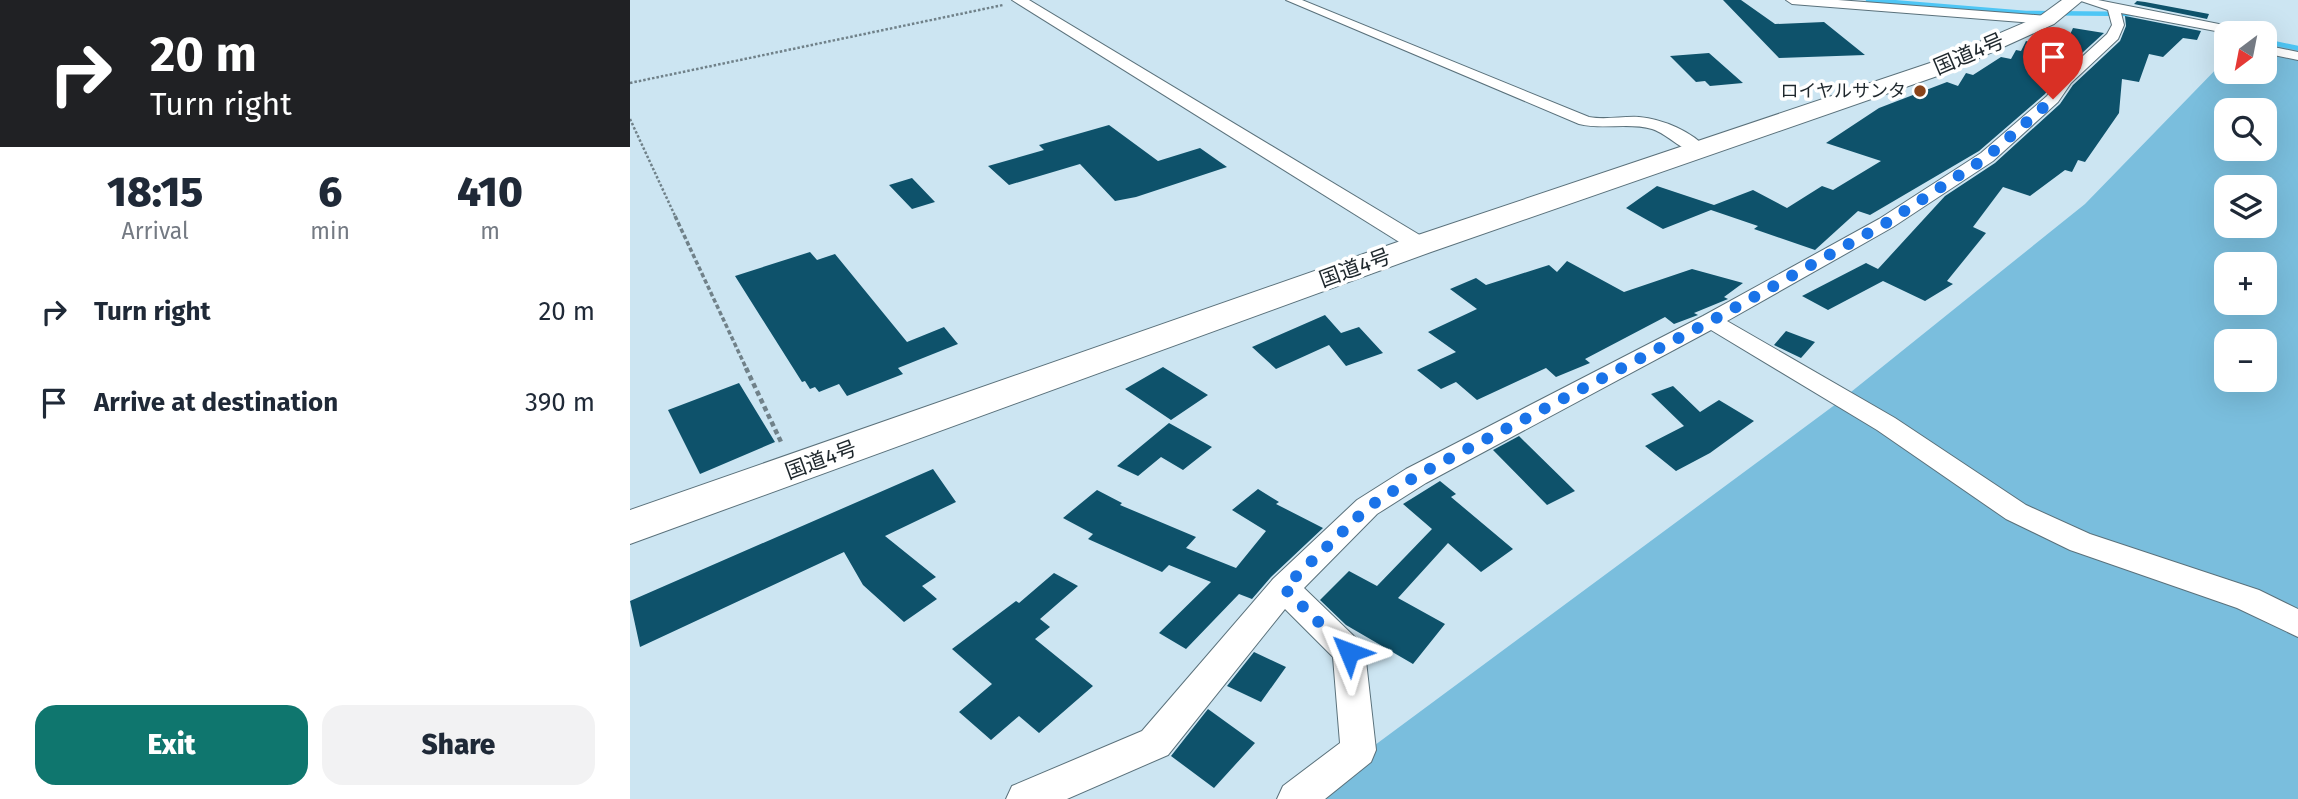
<!DOCTYPE html>
<html lang="en">
<head>
<meta charset="utf-8">
<style>
  :root { --surface:#fff; --page:#f2f2f3; --text:#1f2937; --muted:#747a83; --accent:#0f766e }
  body { margin:0; font-family:"Fira Sans","Noto Sans JP",sans-serif; background:var(--page); color:var(--text); height:100vh; display:flex; flex-direction:column; font-size:26px; white-space:nowrap }
  * { box-sizing:border-box; margin:0 }
  p { font-size:23px; color:var(--muted) }
  .icon { flex:none; width:38px; height:38px; fill:none; stroke:currentColor; stroke-width:2; stroke-linecap:round; stroke-linejoin:round }
  .map { position:relative; flex:1; overflow:hidden }
  .details { display:flex; flex-direction:column; background:var(--surface); width:630px }
  .details>* { flex:none }
  .banner { background:#202124; color:#fff; overflow:hidden }
  .needle { width:46px; rotate:212deg }
  .buttons { position:absolute; left:1584px; top:21px; display:grid; gap:14px }
  .buttons a { display:grid; place-items:center; width:63px; height:63px; border-radius:14px; background:var(--surface); box-shadow:0 7px 28px #0002; font-size:35px }
  .pin { position:absolute; display:grid; place-items:center; width:60px; height:60px; color:#fff; margin:-72px -30px; border-radius:50% 50% 50% 0; rotate:-45deg; box-shadow:0 0 7px #0007 }
  .pin .icon { rotate:45deg }
  .me { position:absolute; width:77px; margin:-38px; rotate:314deg; stroke-linejoin:round; filter:drop-shadow(0 0 5px #0008) }
  .turn { display:flex; align-items:center; gap:24px; height:147px; padding:0 35px; font-size:32px }
  .turn .icon { width:91px; height:91px; stroke-width:2.5 }
  .turn b { display:block; font-size:49px; line-height:60px }
  .eta { display:flex; justify-content:space-evenly; align-items:center; height:119px; text-align:center }
  .eta b { font-size:42px; font-weight:800; line-height:49px }
  .button { display:flex; gap:14px; margin-top:auto; padding:14px 35px }
  .button a { flex:1; height:80px; border-radius:21px; background:var(--accent); color:#fff; font-size:28px; font-weight:800; line-height:80px; text-align:center }
  .button a+a { background:var(--page); color:var(--text) }
  ul { padding:0; list-style:none }
  li { display:flex; align-items:center; gap:21px; height:91px; padding:0 35px }
  li div { flex:1 }
  li b { display:block; font-size:26px }
  li em { font-style:normal }
  main { display:flex; flex:1; min-height:0 }
  .map>svg:first-child { display:block }
</style>
</head>
<body>
<main>
<section class="details">
<div class="banner">
<div class="turn"><svg class="icon" aria-label="right" viewBox="0 0 24 24"><path d="M7 20v-9h11M14 6l5 5-5 5"/></svg><div><b>20 m</b>Turn right</div></div>
</div>
<div class="eta">
<div><b>18:15</b><p>Arrival</p></div>
<div><b>6</b><p>min</p></div>
<div><b>410</b><p>m</p></div>
</div>
<ul>
<li><svg class="icon" aria-label="right" viewBox="0 0 24 24"><path d="M7 20v-9h11M14 6l5 5-5 5"/></svg><div><b>Turn right</b></div><em>20 m</em></li>
<li><svg class="icon" aria-label="arrive" viewBox="0 0 24 24"><path d="M6 21V4h12l-3 4 3 4H6"/></svg><div><b>Arrive at destination</b></div><em>390 m</em></li>
</ul>
<div class="button"><a>Exit</a><a>Share</a></div>
</section>
<div class="map">
<svg width="1668" height="799" viewBox="0 0 1668 799">
  <rect width="100%" height="100%" fill="#cce5f2"/>
  <path fill="#7abedd" fill-rule="evenodd" d="M1637,42L1668,48V799H672L1206,404L1455,204L1596,59V72H1634L1635,43ZM1596,110H1634V149H1596ZM1596,187H1634V226H1596ZM1596,264H1634V303H1596ZM1596,341H1634V380H1596Z"/>
  <g fill="none" stroke-linecap="round" stroke-linejoin="round">
    <path stroke="#4ec6f5" stroke-width="4.5" d="M1238,0L1396,13L1503,14
      M1634,41L1668,48"/>
  </g>
  <path fill="#0e526b" d="M1093,0H1111L1145,24L1194,22L1235,55L1149,58Z
    M1507,1L1515,2L1579,14L1577,19L1504,4Z
    M1495,16L1571,31L1567,40L1553,38L1533,57L1519,54L1509,82L1492,79L1489,113L1455,162L1448,160L1442,172L1435,170L1400,196L1373,187L1343,227L1356,233L1317,281L1323,284L1295,301L1253,281L1198,310L1172,296L1236,263L1248,269L1315,196L1365,163L1430,104L1443,85L1490,41L1496,26Z
    M1443,28L1474,33L1428,75L1415,94L1349,151L1240,215L1228,211L1185,250L1124,229L1128,226L1081,210L1033,229L996,208L1027,186L1084,205L1123,190L1157,208L1192,186L1203,190L1251,161L1196,143L1249,108L1317,82L1328,86L1336,73L1343,75L1371,57L1381,59L1386,50L1391,51L1396,41L1400,42L1410,35L1437,41Z
    M1079,53L1113,83L1080,86L1075,81L1066,82L1040,56Z
    M479,125L528,161L570,148L597,167L506,197L485,201L450,164L379,185L358,166L414,150L409,145Z
    M282,178L305,202L282,209L259,185Z
    M180,252L187,260L205,254L277,342L314,327L328,344L268,368L273,374L217,396L209,384L189,392L185,387L180,389L175,381L172,382L105,276Z
    M937,261L994,292L1062,269L1113,283L1094,297L1098,299L1064,313L1068,315L1044,324L1035,317L955,359L960,363L926,377L916,368L847,400L826,382L811,389L787,370L826,352L798,332L847,309L820,289L846,278L856,285L919,265L927,272Z
    M695,315L711,333L729,327L753,353L716,366L699,345L646,369L622,347Z
    M1156,331L1185,342L1171,358L1144,345Z
    M533,367L578,395L541,420L495,389Z
    M109,383L145,442L70,474L38,410Z
    M1043,386L1070,412L1089,400L1124,421L1080,453L1046,471L1015,446L1054,426L1021,394Z
    M539,423L582,447L553,470L531,457L508,476L487,466Z
    M889,436L945,491L917,505L863,450Z
    M303,469L326,502L255,536L306,577L292,586L307,599L274,622L233,585L214,552L10,647L0,601Z
    M810,481L826,494L821,497L883,549L851,572L818,543L768,598L815,624L783,664L716,625L690,600L719,571L747,586L802,529L773,504Z
    M628,489L649,502L646,504L693,528L641,577L622,599L609,594L556,649L529,633L581,582L539,565L532,572L458,539L463,534L433,518L467,490L492,503L490,505L566,537L556,548L606,568L636,531L602,510Z
    M424,573L448,586L410,619L420,627L405,639L463,686L409,733L389,716L361,740L329,712L362,684L322,649L386,601L389,603Z
    M624,652L656,667L631,702L597,686Z
    M578,709L625,743L584,788L541,756Z"/>
  <g fill="none" stroke-linecap="round" stroke-linejoin="round">
    <defs>
      <path id="minor" d="M656,0H672L959,117C976,120 993,116 1009,117C1033,119 1063,132 1078,150L1076,154C1058,158 1039,134 1022,129C999,122 973,130 949,124Z
        M1156,0H1208L1417,16L1423,20L1417,24L1162,4Z
        M1448,0H1468L1614,29L1620,33H1596L1491,13L1494,25L1488,39L1441,83L1428,102L1363,161L1263,227L1097,321L1265,418L1396,505L1460,534L1629,590L1668,609V637L1607,608L1440,550L1376,519L1247,430L1081,330L796,483L747,514L674,588L730,642L735,652L746,750L741,762L695,799H647L653,786L710,743L703,657L655,609L538,755L437,799H376L382,786L512,731L643,579L727,500L776,469L1073,316L1249,219L1351,153L1417,96L1430,77L1477,34L1482,25L1478,10Z
        M1634,45L1668,52V60L1634,53Z"/>
      <path id="tertiary" d="M382,0H399L798,240L802,245L798,250H782Z"/>
      <path id="trunk" d="M1432,0H1453L1424,24L1316,73L801,252L0,544V510L779,238L1300,63L1410,16Z"/>
    </defs>
    <use href="#minor" stroke="#5a717b" stroke-width="2"/>
    <use href="#tertiary" stroke="#5a717b" stroke-width="2"/>
    <use href="#trunk" stroke="#5a717b" stroke-width="2"/>
    <path stroke="#708189" stroke-width="2.5" stroke-dasharray="2.5 2" stroke-linecap="butt" d="M0,83L373,5
      M0,119L46,218"/>
    <path stroke="#708189" stroke-width="3.5" stroke-dasharray="4.5 2.5" stroke-linecap="butt" d="M45,216L117,370"/>
    <path stroke="#708189" stroke-width="4.5" stroke-dasharray="5 3.5" stroke-linecap="butt" d="M116,368L152,444"/>
    <use href="#minor" fill="#fff" fill-rule="evenodd"/>
    <use href="#tertiary" fill="#fff" fill-rule="evenodd"/>
    <use href="#trunk" fill="#fff" fill-rule="evenodd"/>
  </g>
  <g fill="none" stroke-linecap="round" stroke-linejoin="round">
    <path stroke="#1a73e8" stroke-width="12" stroke-dasharray="0 21.6" d="M719,652L654,588L737,508L786,476L1081,321L1256,223L1357,157L1423,99"/>
  </g>
  <circle fill="#89441b" stroke="#fff" stroke-width="2.5" cx="1290" cy="91" r="7"/>
  <g text-anchor="middle" stroke-width="7" stroke-linejoin="round" paint-order="stroke">
    <g font-size="18" fill="#1f282d" stroke="#fff" text-anchor="end">
      <text x="1276" y="97">ロイヤルサンタ</text>
    </g>
    <g font-size="21" fill="#1f282d" stroke="#fff">
      <text transform="translate(1339 54) rotate(-23)" y="7">国道4号</text>
      <text transform="translate(725 268) rotate(-20)" y="7">国道4号</text>
      <text transform="translate(191 460) rotate(-20)" y="7">国道4号</text>
    </g>
  </g>
</svg>
<div class="buttons">
<a><svg class="needle" viewBox="-14 -14 28 28"><path d="M0-13l5 13h-10z" fill="#e53935"/><path d="M0 13l5-13h-10z" fill="#747a83"/></svg></a>
<a><svg class="icon" aria-label="search" viewBox="0 0 24 24"><circle cx="10" cy="10" r="6"/><path d="M15 15l6 6"/></svg></a>
<a><svg class="icon" aria-label="layers" viewBox="0 0 24 24"><path d="M12 4l9 5-9 5-9-5zM3 14l9 5 9-5"/></svg></a>
<a>+</a>
<a>−</a>
</div>
<div class="pin" style="left:1423px;top:99px;background:#d93025"><svg class="icon" aria-label="arrive" viewBox="0 0 24 24"><path d="M6 21V4h12l-3 4 3 4H6"/></svg></div>
<svg class="me" style="left:719px;top:652px" viewBox="-20 -20 40 40"><path d="M0-17L14 15 0 8-14 15z" fill="#1a73e8" stroke="#fff" stroke-width="4"/></svg>
</div>
</main>
</body>
</html>
